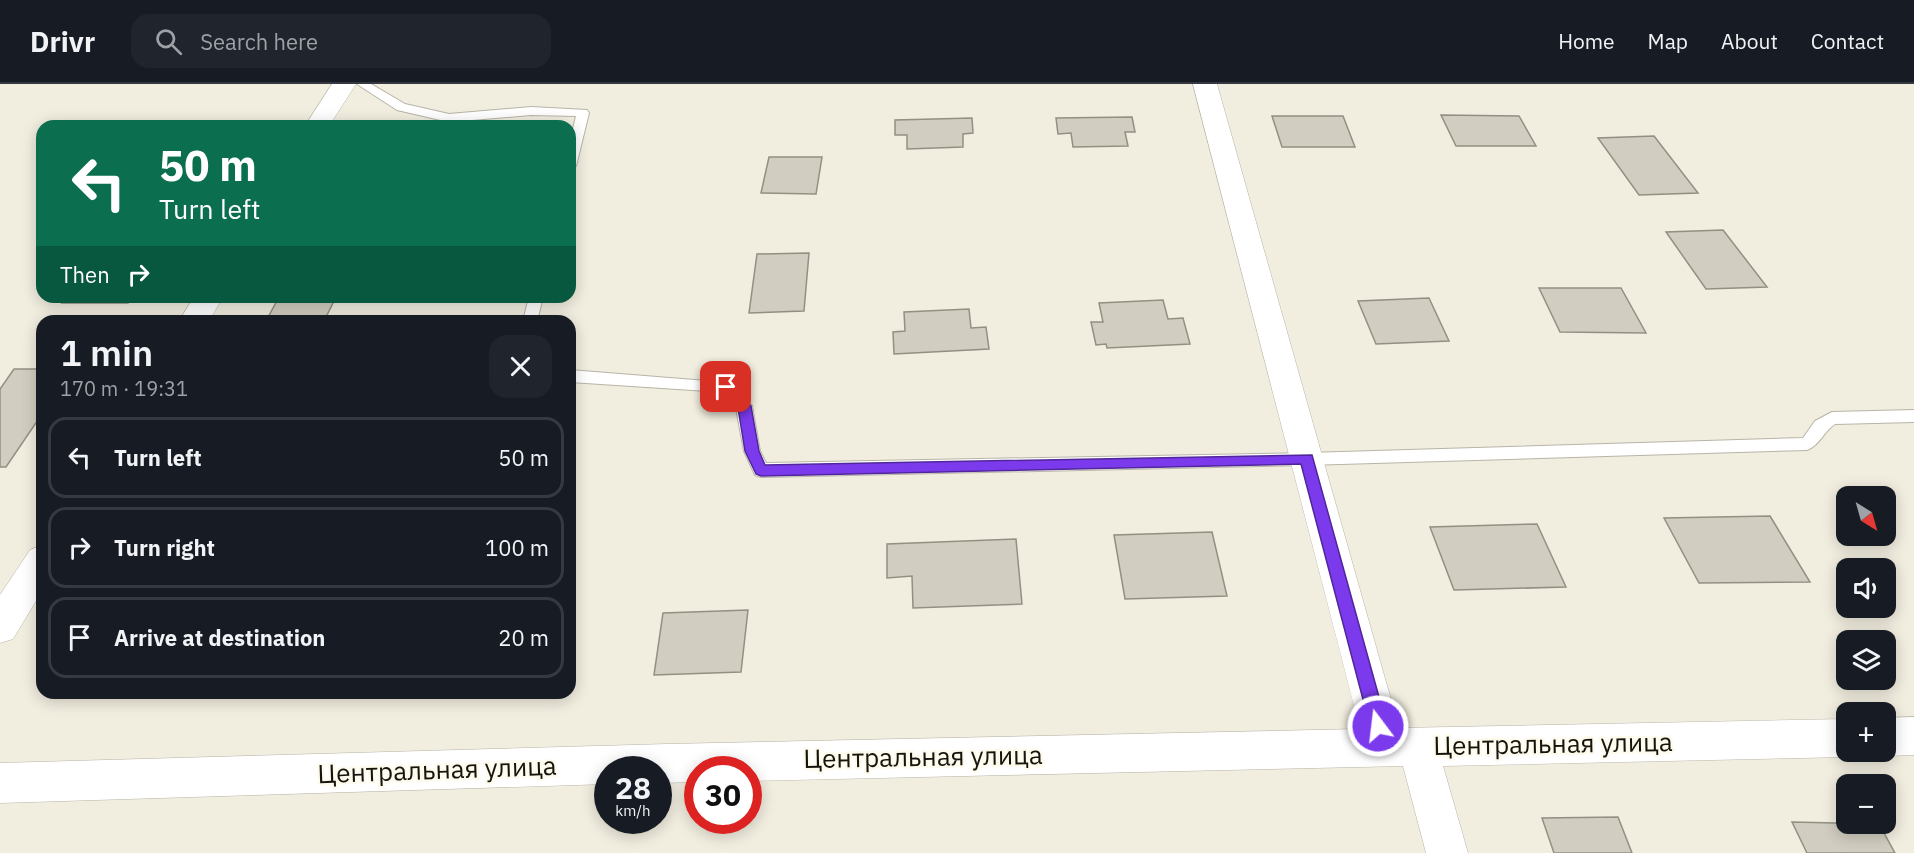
<!DOCTYPE html>
<html lang="en">
<head>
<meta charset="utf-8">
<style>
  :root { --surface:#171b24; --page:#20242c; --text:#f1f3f6; --muted:#9ea1a6; --line:#363941 }
  body { margin:0; font-family:"IBM Plex Sans",sans-serif; background:var(--page); color:var(--text); height:100vh; display:flex; flex-direction:column; font-size:22px; white-space:nowrap }
  * { box-sizing:border-box; margin:0 }
  p { font-size:20px; color:var(--muted) }
  .icon { flex:none; width:33px; height:33px; fill:none; stroke:currentColor; stroke-width:2; stroke-linecap:round; stroke-linejoin:round }
  .map { position:relative; flex:1; overflow:hidden }
  .drawer { position:absolute; left:36px; top:231px; width:540px; height:384px; display:flex; flex-direction:column; background:var(--surface); border-radius:18px; box-shadow:0 3px 15px #0003 }
  .drawer>* { flex:none }
  .top-card { position:absolute; left:36px; top:36px; width:540px; height:183px; border-radius:18px; box-shadow:0 3px 15px #0003; background:#0b6e4f; color:#fff; overflow:hidden }
  .needle { width:39px; rotate:143deg }
  .controls { position:absolute; left:1836px; top:402px; display:grid; gap:12px }
  .controls a { display:grid; place-items:center; width:60px; height:60px; border-radius:12px; background:var(--surface); box-shadow:0 3px 15px #0003; font-size:30px }
  .speed { position:absolute; left:594px; top:672px; display:flex; gap:12px; font-size:30px; font-weight:700; text-align:center }
  .speed>* { display:grid; place-content:center; width:78px; height:78px; border-radius:50%; background:var(--surface); box-shadow:0 3px 15px #0003; line-height:1 }
  .speed small { font-size:15px; font-weight:400 }
  .speed .limit { border:9px solid #d22; background:#fff; color:#111 }
  .pin { position:absolute; display:grid; place-items:center; width:51px; height:51px; color:#fff; margin:-26px; border-radius:12px; box-shadow:0 3px 9px #0006 }
  .me { position:absolute; width:66px; margin:-33px; rotate:345deg; stroke-linejoin:round; filter:drop-shadow(0 0 4px #0008) }
  .turn { display:flex; align-items:center; gap:21px; height:126px; padding:0 24px; font-size:27px }
  .turn .icon { width:78px; height:78px; stroke-width:2.5 }
  .turn b { display:block; font-size:42px; line-height:51px }
  .then { display:flex; align-items:center; height:57px; padding:0 24px; background:#0003; gap:12px; font-size:22px }
  .round { display:grid; place-items:center; flex:none; width:63px; height:63px; border-radius:18px; background:var(--page) }
  .headline { display:flex; align-items:center; justify-content:space-between; height:102px; padding:0 24px }
  h1 { font-size:36px; font-weight:600; line-height:45px }
  ul { padding:0; list-style:none }
  li { display:flex; align-items:center; gap:18px; height:81px; margin:0 12px 9px; padding:0 12px; border:3px solid var(--line); border-radius:18px }
  li div { flex:1 }
  li b { display:block; font-size:22px }
  li em { font-style:normal }
  header { display:flex; align-items:center; gap:36px; box-sizing:border-box; height:84px; padding:0 30px; background:var(--surface); border-bottom:2px solid var(--line) }
  header strong { font-size:28px }
  nav { display:flex; gap:33px; margin-inline-start:auto; font-size:21px }
  .search { width:420px; height:54px; background:var(--page); display:flex; align-items:center; gap:15px; box-sizing:border-box; padding:0 21px; border-radius:18px; color:var(--muted); font-size:22px }
  .map>svg:first-child { display:block }
</style>
</head>
<body>
<header>
<strong>Drivr</strong>
<div class="search"><svg class="icon" aria-label="search" viewBox="0 0 24 24"><circle cx="10" cy="10" r="6"/><path d="M15 15l6 6"/></svg>Search here</div>
<nav><a>Home</a><a>Map</a><a>About</a><a>Contact</a></nav>
</header>
<div class="map">
<svg width="1914" height="769" viewBox="0 0 1914 769">
  <rect width="100%" height="100%" fill="#f1eddf"/>
  <path fill="#d1cdc0" stroke="#939083" stroke-width="1.5" d="M1441,31L1519,32L1536,62H1456Z
    M1272,32H1343L1355,63H1282Z
    M1132,33L1135,48H1125L1128,62L1073,63L1071,49L1058,50L1056,34Z
    M972,34L973,49L963,50V63L907,65V51H895V36Z
    M1654,52L1698,109L1639,111L1598,54Z
    M769,73H822L816,110L761,109Z
    M1723,146L1767,203L1706,205L1666,148Z
    M809,169L804,227L749,229L757,170Z
    M1539,204H1621L1646,249L1560,248Z
    M67,213H132L128,219H62Z
    M279,213H336L324,237H266Z
    M1429,214L1449,257L1376,260L1358,217Z
    M1163,216L1168,235L1183,234L1190,260L1107,264L1106,260L1096,261L1091,238H1103L1099,219Z
    M969,225L971,244L986,243L989,265L894,270L893,248L905,247L904,228Z
    M14,285H42V330L6,383H0V305Z
    M1770,432L1810,498L1699,499L1664,434Z
    M1537,440L1566,503L1454,506L1430,443Z
    M1212,448L1227,512L1125,515L1114,451Z
    M1016,455L1022,520L913,524L912,492L887,494V460Z
    M748,526L741,588L654,591L663,529Z
    M1618,733L1632,769H1554L1542,734Z
    M1792,738L1879,740L1895,769H1807Z"/>
  <g fill="none" stroke-linecap="round" stroke-linejoin="round">
    <defs>
      <path id="service" d="M357,0H371L405,20L449,30L531,23L587,26L589,29L576,82L570,86V57L576,32L531,31L449,38L397,26Z
        M529,213H543L537,237H523Z
        M570,286L732,299L752,322L760,367L766,379L1307,369L1803,354L1815,337L1832,328L1914,326V338L1835,340C1824,347 1819,362 1807,366L1307,381L761,393L755,391L744,367L736,324L723,308L570,298Z"/>
      <path id="minor" d="M332,0H356L329,42H305Z
        M1193,0H1217L1399,644L1846,635V668H1859L1846,673L1443,682L1468,769H1426L1403,682L748,697V686H698V698L658,699V686H608V700L0,719V679L667,660L1360,645Z
        M194,213H223L209,237H179Z
        M42,461V507L13,555L0,559V511L30,466Z
        M1914,633V671L1886,672L1875,668H1886V634Z"/>
    </defs>
    <use href="#service" stroke="#b8b4a7" stroke-width="2"/>
    <use href="#minor" stroke="#b8b4a7" stroke-width="1"/>
    <use href="#service" fill="#fff" fill-rule="evenodd"/>
    <use href="#minor" fill="#fff" fill-rule="evenodd"/>
  </g>
  <path fill="#7c3aed" stroke="#51269a" stroke-width="1.5" d="M726,298L731,300L751,322L759,367L765,381L1312,371L1387,642L1384,647L1378,649L1373,647L1370,642L1301,380L761,392L756,390L745,367L738,324L720,303Z"/>
  <g text-anchor="middle" stroke-width="5" stroke-linejoin="round" paint-order="stroke">
    <g font-size="26" fill="#15140f" stroke="#fefaec">
      <text transform="translate(1553 660) rotate(-1)" y="9">Центральная улица</text>
      <text transform="translate(923 673) rotate(-1)" y="9">Центральная улица</text>
      <text transform="translate(437 686) rotate(-2)" y="9">Центральная улица</text>
    </g>
  </g>
</svg>
<div class="controls">
<a><svg class="needle" viewBox="-14 -14 28 28"><path d="M0-13l5 13h-10z" fill="#e53935"/><path d="M0 13l5-13h-10z" fill="#9ea1a6"/></svg></a>
<a><svg class="icon" aria-label="sound" viewBox="0 0 24 24"><path d="M4 9h4l5-4v14l-5-4H4zM17 9q2 3 0 6"/></svg></a>
<a><svg class="icon" aria-label="layers" viewBox="0 0 24 24"><path d="M12 4l9 5-9 5-9-5zM3 14l9 5 9-5"/></svg></a>
<a>+</a>
<a>−</a>
</div>
<div class="speed"><div>28<small>km/h</small></div><div class="limit">30</div></div>
<div class="pin" style="left:726px;top:303px;background:#d93025"><svg class="icon" aria-label="arrive" viewBox="0 0 24 24"><path d="M6 21V4h12l-3 4 3 4H6"/></svg></div>
<svg class="me" style="left:1378px;top:642px" viewBox="-20 -20 40 40"><circle r="17" fill="#7c3aed" stroke="#fff" stroke-width="3"/><path d="M0-11L8 9 0 5-8 9z" fill="#fff"/></svg>
<div class="top-card">
<div class="turn"><svg class="icon" aria-label="left" viewBox="0 0 24 24"><path d="M17 20v-9H6M10 6l-5 5 5 5"/></svg><div><b>50 m</b>Turn left</div></div>
<div class="then">Then<svg class="icon" aria-label="right" viewBox="0 0 24 24"><path d="M7 20v-9h11M14 6l5 5-5 5"/></svg></div>
</div>
<section class="drawer">
<div class="headline"><div><h1>1 min</h1><p>170 m · 19:31</p></div><a class="round"><svg class="icon" aria-label="close" viewBox="0 0 24 24"><path d="M6 6l12 12M18 6L6 18"/></svg></a></div>
<ul>
<li><svg class="icon" aria-label="left" viewBox="0 0 24 24"><path d="M17 20v-9H6M10 6l-5 5 5 5"/></svg><div><b>Turn left</b></div><em>50 m</em></li>
<li><svg class="icon" aria-label="right" viewBox="0 0 24 24"><path d="M7 20v-9h11M14 6l5 5-5 5"/></svg><div><b>Turn right</b></div><em>100 m</em></li>
<li><svg class="icon" aria-label="arrive" viewBox="0 0 24 24"><path d="M6 21V4h12l-3 4 3 4H6"/></svg><div><b>Arrive at destination</b></div><em>20 m</em></li>
</ul>
</section>
</div>
</body>
</html>
